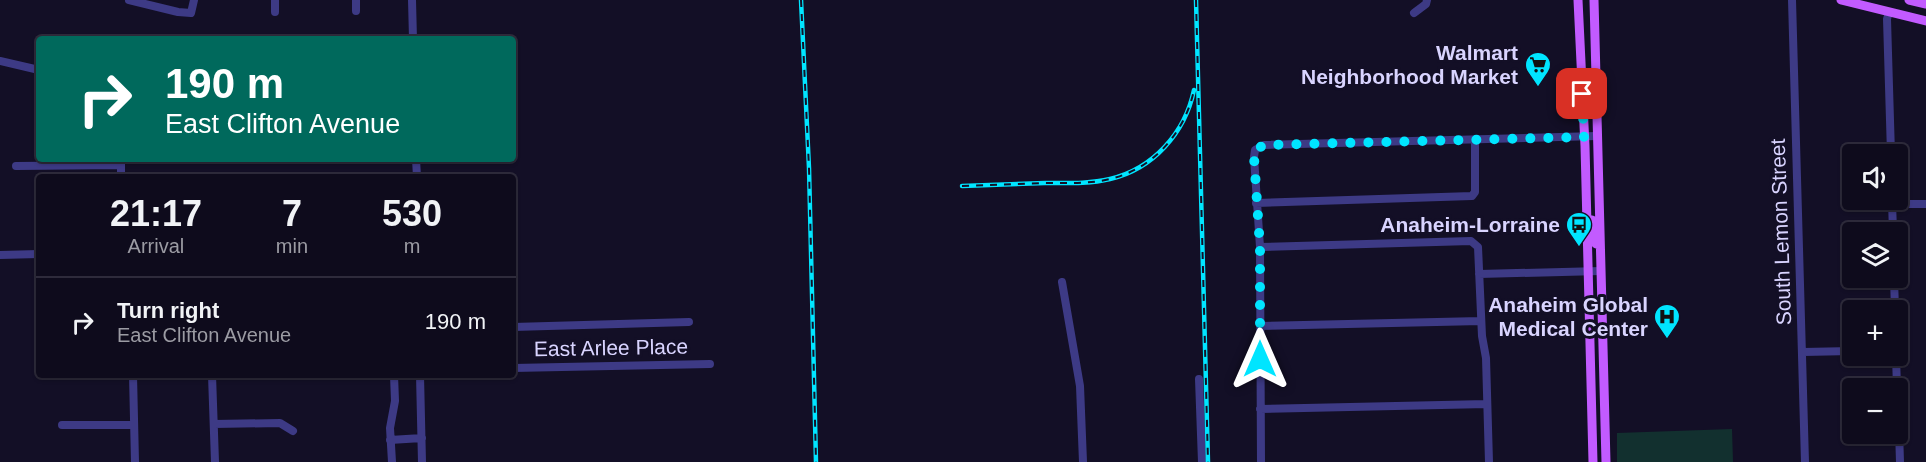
<!DOCTYPE html>
<html lang="en">
<head>
<meta charset="utf-8">
<style>
  :root { --surface:#0e0b1c; --page:#171425; --text:#f1f3f6; --muted:#9b9ba3; --line:#2e2b3b }
  body { margin:0; font-family:Arial,sans-serif; background:var(--page); color:var(--text); height:100vh; display:flex; flex-direction:column; font-size:22px; white-space:nowrap }
  * { box-sizing:border-box; margin:0 }
  p { font-size:20px; color:var(--muted) }
  .icon { flex:none; width:33px; height:33px; fill:none; stroke:currentColor; stroke-width:2; stroke-linecap:round; stroke-linejoin:round }
  .map { position:relative; flex:1; overflow:hidden }
  .details { position:absolute; left:36px; top:174px; width:480px; height:204px; display:flex; flex-direction:column; background:var(--surface); border-radius:6px; box-shadow:0 2px 4px #0004,0 0 0 2px var(--line) }
  .details>* { flex:none }
  .hud { position:absolute; left:36px; top:36px; width:480px; height:126px; border-radius:6px; box-shadow:0 2px 4px #0004,0 0 0 2px var(--line); background:#00695c; color:#fff; overflow:hidden }
  .controls { position:absolute; left:1842px; top:144px; display:grid; gap:12px }
  .controls a { display:grid; place-items:center; width:66px; height:66px; border-radius:6px; background:var(--surface); box-shadow:0 2px 4px #0004,0 0 0 2px var(--line); font-size:30px }
  .pin { position:absolute; display:grid; place-items:center; width:51px; height:51px; color:#fff; margin:-26px; border-radius:12px; box-shadow:0 3px 9px #0006 }
  .me { position:absolute; width:66px; margin:-33px; rotate:0deg; stroke-linejoin:round; filter:drop-shadow(0 0 4px #0008) }
  .turn { display:flex; align-items:center; gap:21px; height:126px; padding:0 30px; font-size:27px }
  .turn .icon { width:78px; height:78px; stroke-width:2.5 }
  .turn b { display:block; font-size:42px; line-height:51px }
  .eta { display:flex; justify-content:space-evenly; align-items:center; height:102px; text-align:center }
  .eta b { font-size:36px; font-weight:600; line-height:42px }
  ul { padding:0; list-style:none }
  li { display:flex; align-items:center; gap:18px; height:90px; padding:0 30px; border-top:2px solid var(--line) }
  li div { flex:1 }
  li b { display:block; font-size:22px }
  li em { font-style:normal }
  .map>svg:first-child { display:block }
</style>
</head>
<body>
<div class="map">
<svg width="1926" height="462" viewBox="0 0 1926 462">
  <rect width="100%" height="100%" fill="#130f26"/>
  <path fill="#12302f" d="M1732,429L1733,462H1617V433Z"/>
  <g fill="none" stroke-linecap="round" stroke-linejoin="round">
    <path stroke="#3d3a85" stroke-width="8" d="M129,0L178,12L191,13L194,0
      M275,0V12
      M356,0V11
      M412,0L413,39
      M1792,0L1805,462
      M1889,12L1887,19L1891,154
      M1414,13L1426,4L1427,0
      M0,61L39,70
      M217,159V160
      M416,159L417,177
      M16,166L120,165
      M121,177V159
      M1892,201L1893,232
      M1256,203L1472,196L1475,192V140
      M1892,204H1926
      M1260,247L1471,241L1478,247L1482,336L1486,358L1489,462
      M0,255L39,254
      M1479,274L1601,271
      M1894,278L1895,310
      M1062,282L1080,386L1083,462
      M1260,326L1481,321
      M513,327L689,322
      M1803,352L1852,351
      M1896,356L1897,388
      M513,368L710,364
      M133,375L135,462
      M212,375L215,462
      M420,375L422,462
      M1199,379L1202,462
      M1898,397L1900,462
      M1260,409L1487,404
      M214,424L280,423L293,431
      M62,425H134
      M390,440L422,438
      M392,462L390,428L395,401L394,375
      M1261,462L1260,247L1254,157L1255,150L1264,145L1597,136"/>
    <path stroke="#c25bff" stroke-width="9" d="M1578,0L1585,146L1593,462
      M1594,0L1606,462
      M1841,0L1926,21
      M1909,0L1926,4
      M1592,220L1596,244L1600,245"/>
    <defs>
      <path id="rail" d="M801,0L809,168L816,462
        M1196,0L1208,462
        M962,186C990,185 1017,184 1045,183C1067,183 1089,184 1110,179C1153,169 1185,133 1194,90"/>
    </defs>
    <use href="#rail" stroke="#00e5ff" stroke-width="4.5"/>
    <use href="#rail" stroke="#130f26" stroke-width="2" stroke-dasharray="7" stroke-linecap="butt"/>
  </g>
  <g fill="none" stroke-linecap="round" stroke-linejoin="round">
    <path stroke="#00e5ff" stroke-width="10" stroke-dasharray="0 18" d="M1260,359V247L1254,157L1255,150L1264,145L1584,137L1582,94"/>
  </g>
  <defs>
    <symbol id="supermarket-pin" viewBox="-11 -11 22 30"><path d="M0 17L-7.5 6A9.5 9.5 0 1 1 7.5 6Z" fill="#00e5ff" stroke="#130f26"/><path d="M-6-5.5h2.5l.6 2H6L4.5 2H-2.5L-4.4-4H-6ZM-1.5 3.2a1.3 1.3 0 1 0 .1 0ZM3 3.2a1.3 1.3 0 1 0 .1 0Z" fill="#111"/></symbol>
    <symbol id="bus-pin" viewBox="-11 -11 22 30"><path d="M0 17L-7.5 6A9.5 9.5 0 1 1 7.5 6Z" fill="#00e5ff" stroke="#130f26"/><path d="M-5-6H5V4H4V6H2V4H-2V6H-4V4H-5ZM-3.5-4V0h7V-4ZM-3.5 1.2v1.5H-2V1.2ZM2 1.2v1.5H3.5V1.2Z" fill="#111"/></symbol>
    <symbol id="hospital-pin" viewBox="-11 -11 22 30"><path d="M0 17L-7.5 6A9.5 9.5 0 1 1 7.5 6Z" fill="#00e5ff" stroke="#130f26"/><path d="M-5-5h3v3.5h4V-5h3V5h-3V1.5h-4V5h-3Z" fill="#111"/></symbol>
  </defs>
  <g fill-rule="evenodd">
    <use href="#supermarket-pin" x="1523" y="50" width="30" height="40"/>
    <use href="#bus-pin" x="1564" y="210" width="30" height="40"/>
    <use href="#hospital-pin" x="1652" y="302" width="30" height="40"/>
  </g>
  <g text-anchor="middle" stroke-width="6" stroke-linejoin="round" paint-order="stroke">
    <g font-size="21" font-weight="bold" fill="#d9d4ff" stroke="#130f26" text-anchor="end">
      <text x="1518" y="60">Walmart<tspan x="1518" dy="24">Neighborhood Market</tspan></text>
      <text x="1560" y="232">Anaheim-Lorraine</text>
      <text x="1648" y="312">Anaheim Global<tspan x="1648" dy="24">Medical Center</tspan></text>
    </g>
    <g font-size="21" fill="#d9d4ff" stroke="#130f26">
      <text transform="translate(1781 232) rotate(-92)" y="7">South Lemon Street</text>
      <text transform="translate(611 348) rotate(-1)" y="7">East Arlee Place</text>
    </g>
  </g>
</svg>
<div class="controls">
<a><svg class="icon" aria-label="sound" viewBox="0 0 24 24"><path d="M4 9h4l5-4v14l-5-4H4zM17 9q2 3 0 6"/></svg></a>
<a><svg class="icon" aria-label="layers" viewBox="0 0 24 24"><path d="M12 4l9 5-9 5-9-5zM3 14l9 5 9-5"/></svg></a>
<a>+</a>
<a>−</a>
</div>
<div class="pin" style="left:1582px;top:94px;background:#d93025"><svg class="icon" aria-label="arrive" viewBox="0 0 24 24"><path d="M6 21V4h12l-3 4 3 4H6"/></svg></div>
<svg class="me" style="left:1260px;top:359px" viewBox="-20 -20 40 40"><path d="M0-17L14 15 0 8-14 15z" fill="#00e5ff" stroke="#fff" stroke-width="4"/></svg>
<div class="hud">
<div class="turn"><svg class="icon" aria-label="right" viewBox="0 0 24 24"><path d="M7 20v-9h11M14 6l5 5-5 5"/></svg><div><b>190 m</b>East Clifton Avenue</div></div>
</div>
<section class="details">
<div class="eta">
<div><b>21:17</b><p>Arrival</p></div>
<div><b>7</b><p>min</p></div>
<div><b>530</b><p>m</p></div>
</div>
<ul>
<li><svg class="icon" aria-label="right" viewBox="0 0 24 24"><path d="M7 20v-9h11M14 6l5 5-5 5"/></svg><div><b>Turn right</b><p>East Clifton Avenue</p></div><em>190 m</em></li>
</ul>
</section>
</div>
</body>
</html>
